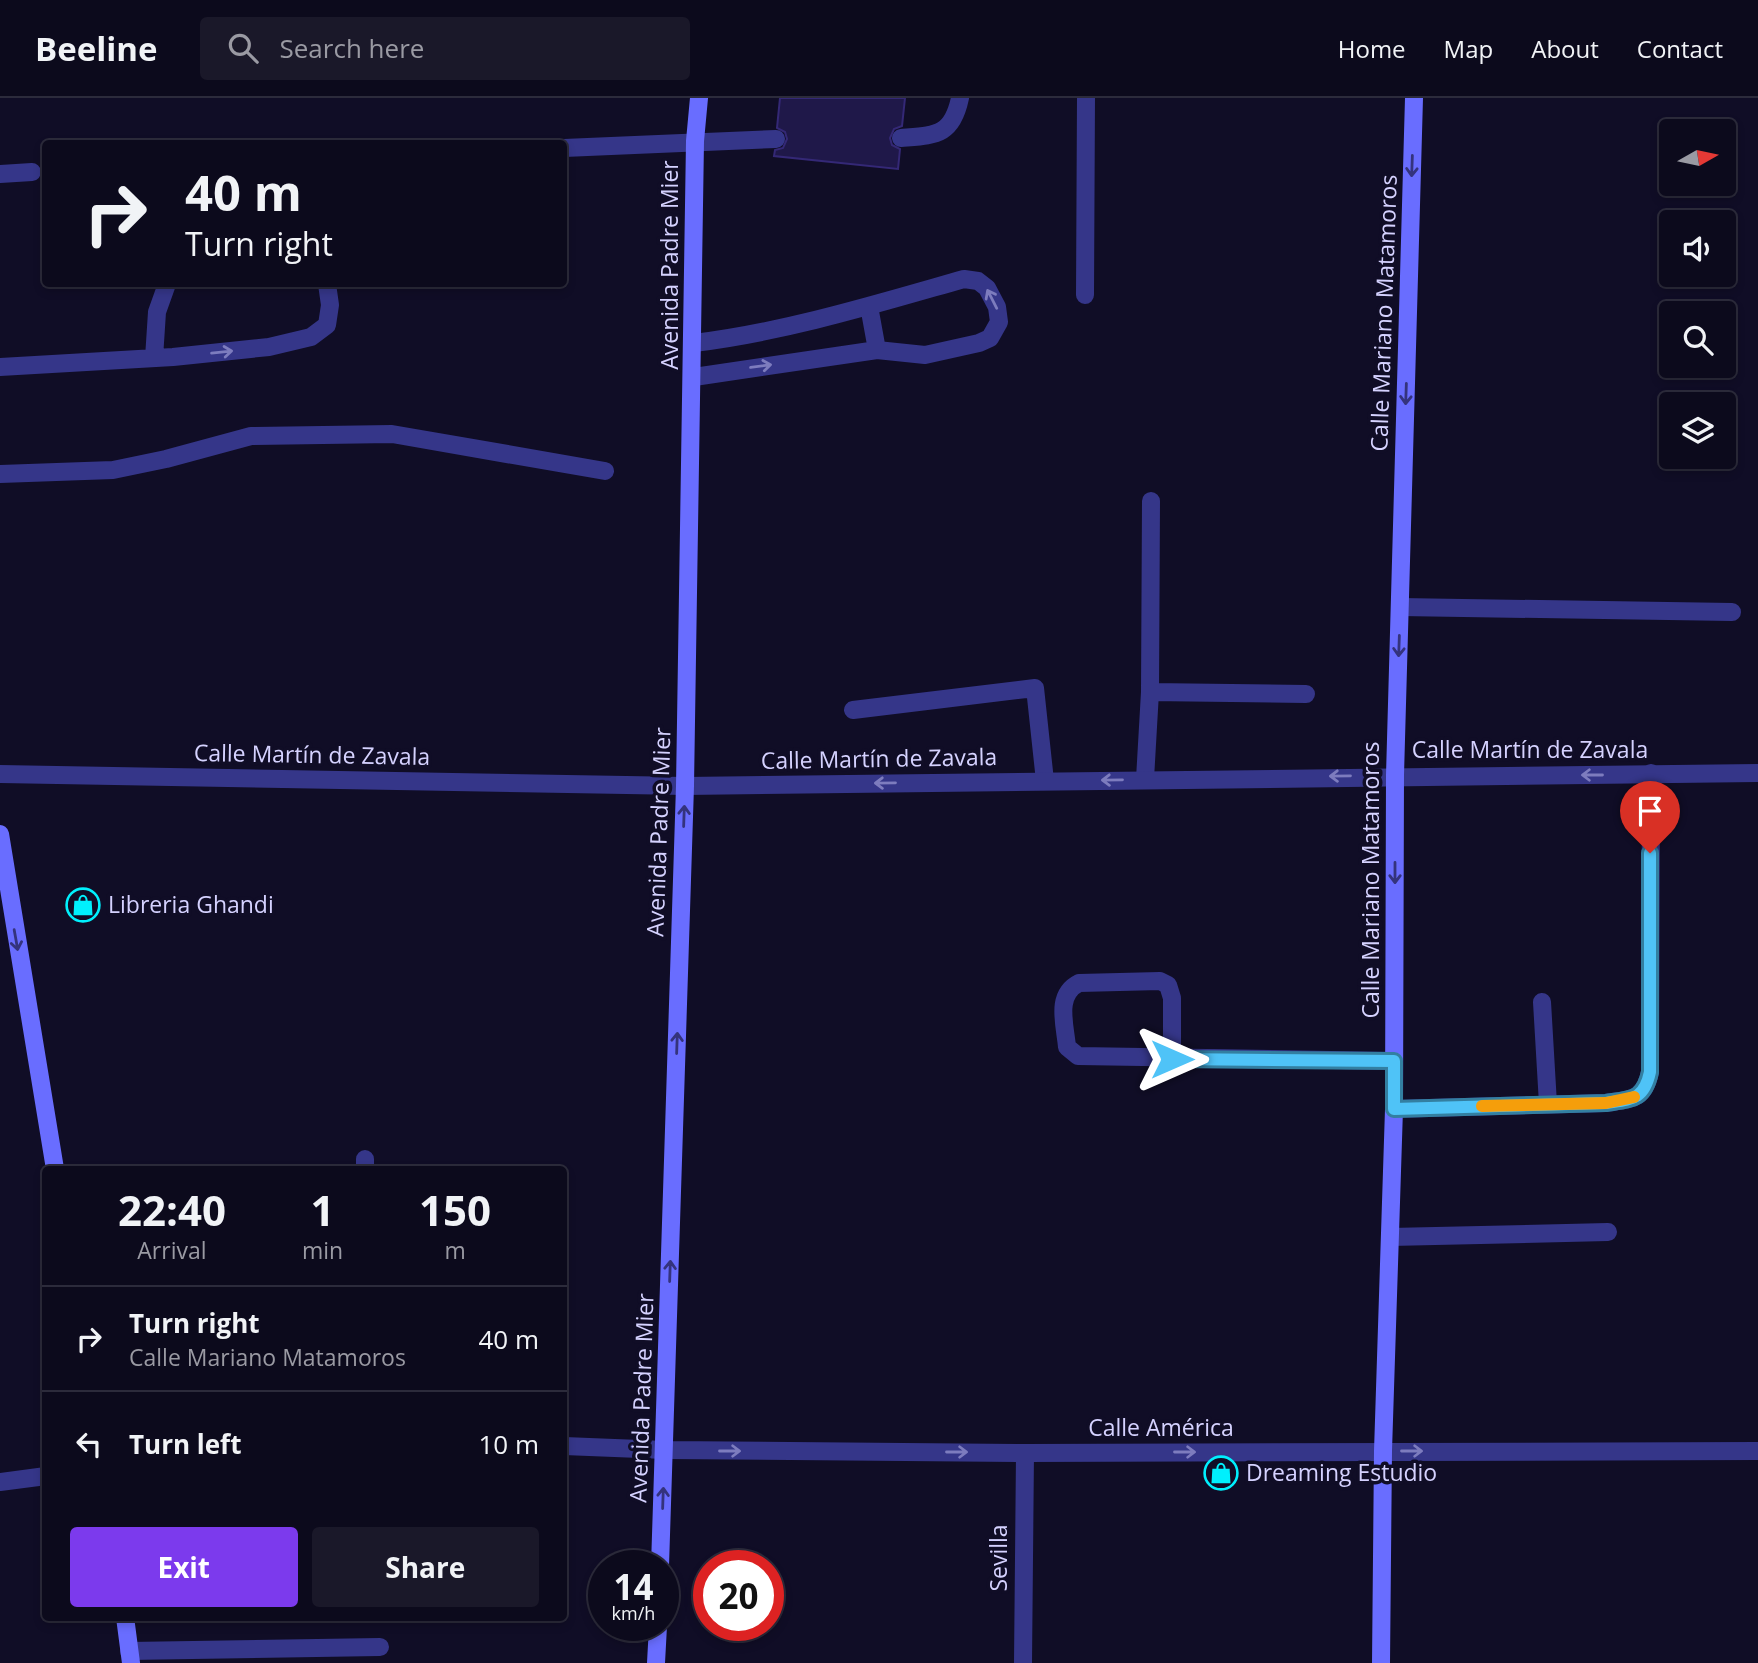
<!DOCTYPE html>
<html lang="en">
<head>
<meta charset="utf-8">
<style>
  :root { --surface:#0c0a1c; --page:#1a1829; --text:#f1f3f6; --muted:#9a9aa3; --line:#2c2b3b; --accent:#7c3aed }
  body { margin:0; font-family:"Open Sans",sans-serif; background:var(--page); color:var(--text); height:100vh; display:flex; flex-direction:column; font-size:26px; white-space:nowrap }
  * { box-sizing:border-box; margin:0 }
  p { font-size:23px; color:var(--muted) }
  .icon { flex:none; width:38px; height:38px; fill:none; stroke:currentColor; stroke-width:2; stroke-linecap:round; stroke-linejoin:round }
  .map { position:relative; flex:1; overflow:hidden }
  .drawer { position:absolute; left:42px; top:1068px; width:525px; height:455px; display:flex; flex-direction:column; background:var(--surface); border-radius:7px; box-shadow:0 4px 10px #0003,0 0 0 2px var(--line) }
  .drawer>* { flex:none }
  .banner { position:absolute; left:42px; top:42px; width:525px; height:147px; border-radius:7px; box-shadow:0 4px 10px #0003,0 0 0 2px var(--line); background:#0c0a1c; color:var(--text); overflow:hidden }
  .needle { width:46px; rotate:81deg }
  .tools { position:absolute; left:1659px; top:21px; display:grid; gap:14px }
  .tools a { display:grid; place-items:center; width:77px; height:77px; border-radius:7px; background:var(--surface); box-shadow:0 4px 10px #0003,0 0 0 2px var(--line); font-size:35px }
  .speed { position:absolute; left:588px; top:1452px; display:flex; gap:14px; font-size:35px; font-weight:700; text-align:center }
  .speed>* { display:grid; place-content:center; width:91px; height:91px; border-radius:50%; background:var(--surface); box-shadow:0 4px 10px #0003,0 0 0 2px var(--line); line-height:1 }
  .speed small { font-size:18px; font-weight:400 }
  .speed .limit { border:10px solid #d22; background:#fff; color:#111 }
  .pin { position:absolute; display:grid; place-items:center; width:60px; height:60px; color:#fff; margin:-72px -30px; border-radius:50% 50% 50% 0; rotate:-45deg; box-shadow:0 0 7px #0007 }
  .pin .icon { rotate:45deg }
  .me { position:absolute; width:77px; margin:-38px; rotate:90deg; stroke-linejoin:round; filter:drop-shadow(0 0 5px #0008) }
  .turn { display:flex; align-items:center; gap:24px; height:147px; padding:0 28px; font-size:32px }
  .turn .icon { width:91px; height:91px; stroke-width:2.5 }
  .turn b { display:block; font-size:49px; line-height:60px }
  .eta { display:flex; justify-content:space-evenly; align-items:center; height:119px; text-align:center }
  .eta b { font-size:42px; font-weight:700; line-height:49px }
  .cta { display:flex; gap:14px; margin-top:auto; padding:14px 28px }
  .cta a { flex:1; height:80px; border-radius:7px; background:var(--accent); color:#fff; font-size:28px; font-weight:700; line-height:80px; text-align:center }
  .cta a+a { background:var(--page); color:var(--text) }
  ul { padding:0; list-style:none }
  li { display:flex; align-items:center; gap:21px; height:105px; padding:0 28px; border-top:2px solid var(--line) }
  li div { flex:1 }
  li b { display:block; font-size:26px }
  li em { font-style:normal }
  header { display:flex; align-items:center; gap:42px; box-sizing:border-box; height:98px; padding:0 35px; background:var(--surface); border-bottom:2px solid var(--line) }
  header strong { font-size:33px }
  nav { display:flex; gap:38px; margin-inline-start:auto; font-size:24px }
  .search { width:490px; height:63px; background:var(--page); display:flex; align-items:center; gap:18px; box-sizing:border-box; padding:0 24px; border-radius:7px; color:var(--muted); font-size:26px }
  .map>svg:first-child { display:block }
</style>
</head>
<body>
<header>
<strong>Beeline</strong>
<div class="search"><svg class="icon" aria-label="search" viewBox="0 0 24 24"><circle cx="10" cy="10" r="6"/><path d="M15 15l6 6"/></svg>Search here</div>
<nav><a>Home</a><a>Map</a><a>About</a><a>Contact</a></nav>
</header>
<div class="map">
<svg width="1758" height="1565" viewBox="0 0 1758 1565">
  <rect width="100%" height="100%" fill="#100d26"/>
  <path fill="#1f1849" stroke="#342876" stroke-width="2" d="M780,0H905L902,28L894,31L890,40L892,47L900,51L898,71L774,58L775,52L783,50L787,41L785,34L777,30Z"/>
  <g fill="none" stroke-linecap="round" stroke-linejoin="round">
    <path stroke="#353689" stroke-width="18" d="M901,40C936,37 952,38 960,0
      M564,50L776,41
      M0,76L32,74
      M1085,197L1086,0
      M869,208L877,252
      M694,245C785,234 876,206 964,181L978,183L987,190L997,209L999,224L990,240L979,245L925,257L877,252L694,279
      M154,260L157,214L167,186
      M0,269L173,259L269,249L311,239L327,227L330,207L327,186
      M0,376L113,372L166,361L251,338L392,336L605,373
      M1400,509L1732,514
      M1150,594L1151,403
      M853,612L1035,590L1045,683
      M1145,681L1150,594L1306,596
      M1542,904L1548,1006
      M1172,961V900L1168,887L1160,883L1079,885C1055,897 1065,926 1067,949L1078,958L1394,963
      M1394,1011L1606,1005C1632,1001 1644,1002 1650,974L1651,675
      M1390,1139L1608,1134
      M129,1553L380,1549"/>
    <path stroke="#353689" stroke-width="18" d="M0,676L685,688L1758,675
      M365,1071V1061
      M564,1348L665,1352L1025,1355L1758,1353
      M0,1384L46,1378
      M1023,1565L1025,1355"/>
    <path stroke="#696dff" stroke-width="18" d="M0,736L55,1071
      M660,1468L685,688L695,43L699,0
      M125,1519L131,1565
      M656,1565L658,1528
      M1381,1565L1383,1353L1394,1011L1395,677L1414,0"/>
  </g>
  <defs><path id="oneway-shaft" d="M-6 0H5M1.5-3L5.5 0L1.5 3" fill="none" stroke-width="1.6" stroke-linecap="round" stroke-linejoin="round" transform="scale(1.75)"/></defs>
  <g stroke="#34337d">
    <use href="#oneway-shaft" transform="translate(1412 68) rotate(92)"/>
    <use href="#oneway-shaft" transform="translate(1406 296) rotate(92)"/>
    <use href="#oneway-shaft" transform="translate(1399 548) rotate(92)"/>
    <use href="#oneway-shaft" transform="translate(684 718) rotate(-88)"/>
    <use href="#oneway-shaft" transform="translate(1395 775) rotate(90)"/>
    <use href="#oneway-shaft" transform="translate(16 842) rotate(80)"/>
    <use href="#oneway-shaft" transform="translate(677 945) rotate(-88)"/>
    <use href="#oneway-shaft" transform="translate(670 1173) rotate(-88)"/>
    <use href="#oneway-shaft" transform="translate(663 1400) rotate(-88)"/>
  </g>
  <g stroke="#7d7cbe">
    <use href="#oneway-shaft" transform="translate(992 201) rotate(-117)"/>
    <use href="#oneway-shaft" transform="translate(222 254) rotate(-6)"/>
    <use href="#oneway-shaft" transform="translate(761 268) rotate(-8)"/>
    <use href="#oneway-shaft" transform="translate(1592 677) rotate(180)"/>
    <use href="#oneway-shaft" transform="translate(1340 678) rotate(179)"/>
    <use href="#oneway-shaft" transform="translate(1112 682) rotate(179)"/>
    <use href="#oneway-shaft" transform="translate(885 685) rotate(179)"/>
    <use href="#oneway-shaft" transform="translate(730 1353)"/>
    <use href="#oneway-shaft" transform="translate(1412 1353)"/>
    <use href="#oneway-shaft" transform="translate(957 1354)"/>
    <use href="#oneway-shaft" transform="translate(1185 1354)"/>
  </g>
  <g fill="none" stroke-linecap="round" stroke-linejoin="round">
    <defs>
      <path id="route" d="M1172,961L1394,963V1011L1606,1005C1632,1001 1644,1002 1650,974V755"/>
    </defs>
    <use href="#route" stroke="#337fa1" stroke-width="18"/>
    <use href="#route" stroke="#4fc3f7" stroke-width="12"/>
    <path stroke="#f59e0b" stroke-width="12" d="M1482,1008L1606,1005L1634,999"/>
  </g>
  <defs>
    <symbol id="shop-ring" viewBox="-11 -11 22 22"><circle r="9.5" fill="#100d26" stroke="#00f0fd" stroke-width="1.5"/><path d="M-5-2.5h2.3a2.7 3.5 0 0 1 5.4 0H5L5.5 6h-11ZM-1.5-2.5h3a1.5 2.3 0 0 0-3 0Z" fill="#00f0fd"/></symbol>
  </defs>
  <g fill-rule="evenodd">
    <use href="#shop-ring" x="64" y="788" width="38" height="38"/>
    <use href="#shop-ring" x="1202" y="1356" width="38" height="38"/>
  </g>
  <g text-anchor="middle" stroke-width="7" stroke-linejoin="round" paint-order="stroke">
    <g font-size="23" fill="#d5d2ff" stroke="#100d26">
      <text transform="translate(670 167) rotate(-90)" y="8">Avenida Padre Mier</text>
      <text transform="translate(1384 215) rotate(-88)" y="8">Calle Mariano Matamoros</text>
      <text x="1530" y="660">Calle Martín de Zavala</text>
      <text transform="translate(312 657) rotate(1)" y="8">Calle Martín de Zavala</text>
      <text transform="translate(879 661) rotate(-1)" y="8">Calle Martín de Zavala</text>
      <text transform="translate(659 734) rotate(-88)" y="8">Avenida Padre Mier</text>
      <text transform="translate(1371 782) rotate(-90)" y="8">Calle Mariano Matamoros</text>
      <text transform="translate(642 1300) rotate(-88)" y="8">Avenida Padre Mier</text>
      <text x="1161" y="1338">Calle América</text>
      <text transform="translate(999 1460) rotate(-90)" y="8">Sevilla</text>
    </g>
    <g font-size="23" fill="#d5d2ff" stroke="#100d26" text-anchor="start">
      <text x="108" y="815">Libreria Ghandi</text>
      <text x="1246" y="1383">Dreaming Estudio</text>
    </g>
  </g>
</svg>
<div class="tools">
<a><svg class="needle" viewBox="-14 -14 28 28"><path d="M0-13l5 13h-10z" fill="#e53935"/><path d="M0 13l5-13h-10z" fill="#9a9aa3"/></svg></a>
<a><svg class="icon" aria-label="sound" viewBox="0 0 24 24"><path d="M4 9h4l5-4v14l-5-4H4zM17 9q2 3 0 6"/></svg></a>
<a><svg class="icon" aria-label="search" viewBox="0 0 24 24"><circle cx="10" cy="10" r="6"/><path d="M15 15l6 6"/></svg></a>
<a><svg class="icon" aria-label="layers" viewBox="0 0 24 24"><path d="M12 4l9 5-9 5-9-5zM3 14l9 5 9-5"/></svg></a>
</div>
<div class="speed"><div>14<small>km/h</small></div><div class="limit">20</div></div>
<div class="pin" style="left:1650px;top:755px;background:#d93025"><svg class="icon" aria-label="arrive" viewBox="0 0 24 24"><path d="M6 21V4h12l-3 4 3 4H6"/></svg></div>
<svg class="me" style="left:1172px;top:961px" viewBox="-20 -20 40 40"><path d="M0-17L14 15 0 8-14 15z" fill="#4fc3f7" stroke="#fff" stroke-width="4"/></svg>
<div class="banner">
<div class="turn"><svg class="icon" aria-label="right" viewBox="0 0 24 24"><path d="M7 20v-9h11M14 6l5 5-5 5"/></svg><div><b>40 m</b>Turn right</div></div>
</div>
<section class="drawer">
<div class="eta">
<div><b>22:40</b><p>Arrival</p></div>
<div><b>1</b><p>min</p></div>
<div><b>150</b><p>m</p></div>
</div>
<ul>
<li><svg class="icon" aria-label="right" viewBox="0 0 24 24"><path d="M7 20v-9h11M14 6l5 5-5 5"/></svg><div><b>Turn right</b><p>Calle Mariano Matamoros</p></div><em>40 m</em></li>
<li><svg class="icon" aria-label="left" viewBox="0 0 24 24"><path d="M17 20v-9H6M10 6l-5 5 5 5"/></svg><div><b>Turn left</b></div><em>10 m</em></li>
</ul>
<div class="cta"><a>Exit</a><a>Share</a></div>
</section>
</div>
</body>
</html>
